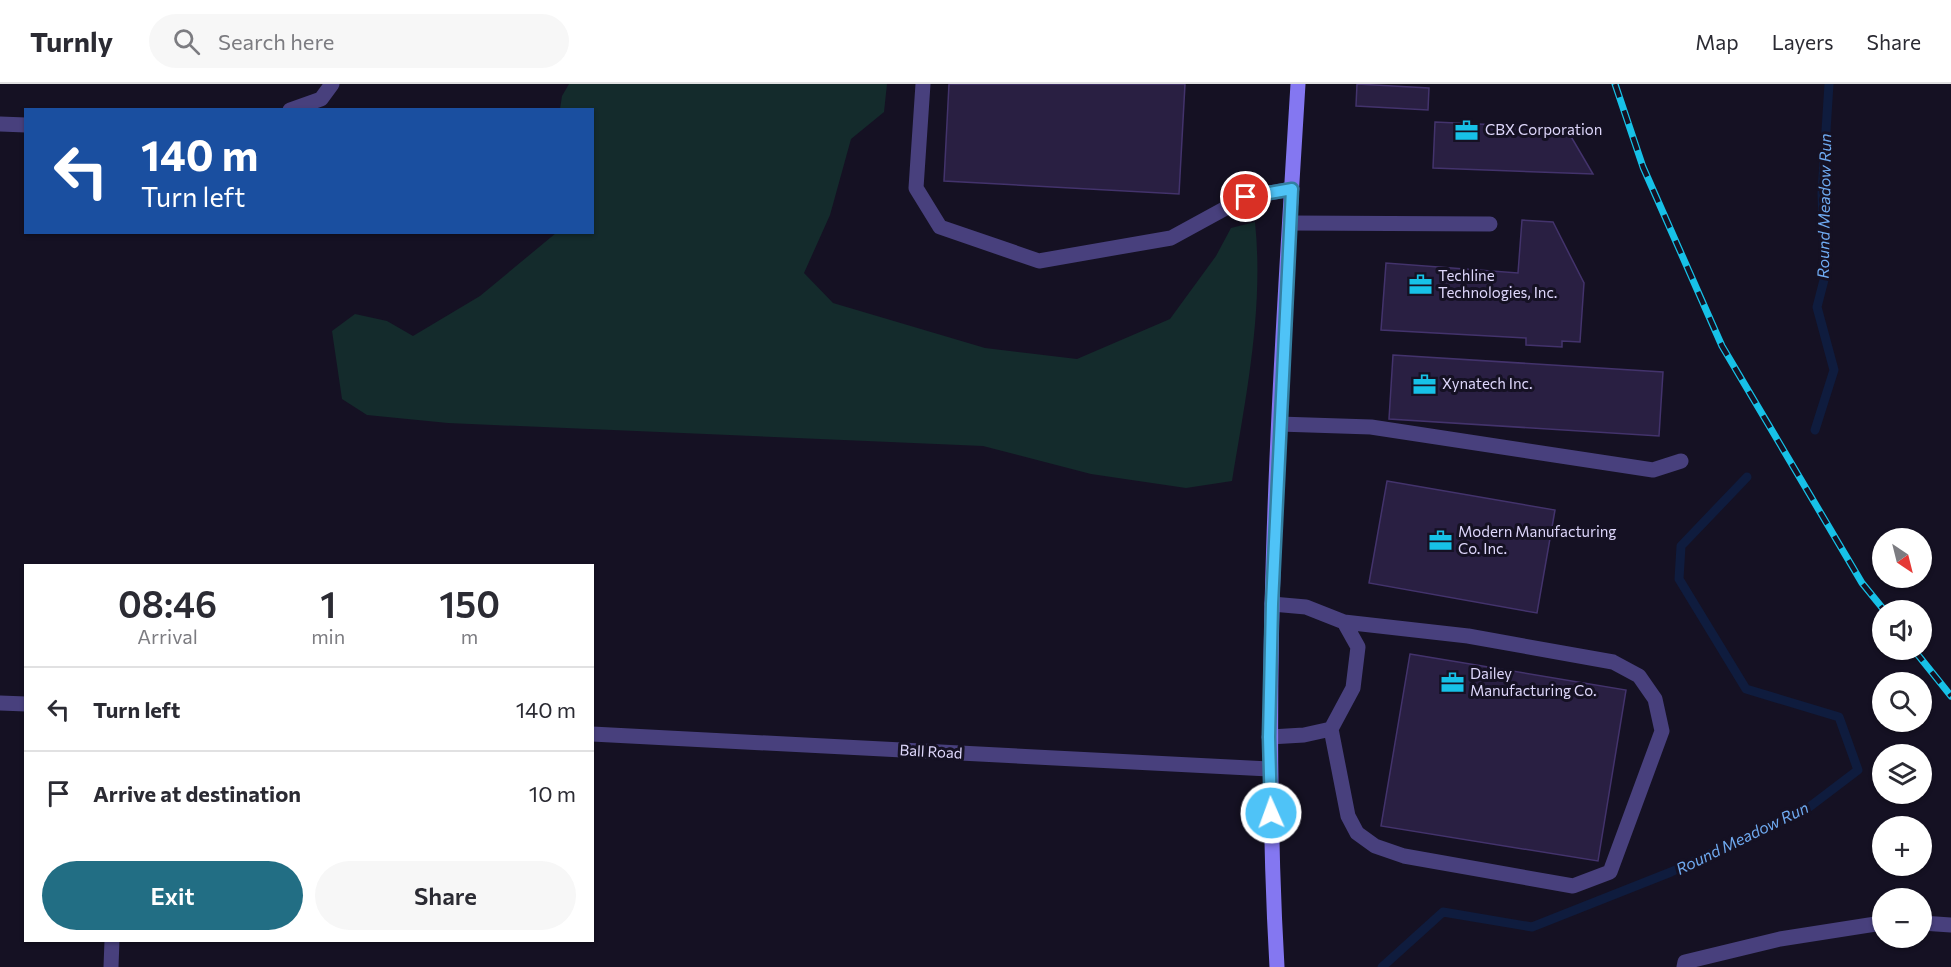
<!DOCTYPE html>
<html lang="en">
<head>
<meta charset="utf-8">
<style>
  :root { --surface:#fff; --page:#f7f7f7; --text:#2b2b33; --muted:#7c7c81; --line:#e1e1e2; --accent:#226e84 }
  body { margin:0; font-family:Commissioner,sans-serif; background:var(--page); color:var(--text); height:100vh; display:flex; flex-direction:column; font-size:22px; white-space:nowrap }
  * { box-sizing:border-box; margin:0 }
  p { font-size:20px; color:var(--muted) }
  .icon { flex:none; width:33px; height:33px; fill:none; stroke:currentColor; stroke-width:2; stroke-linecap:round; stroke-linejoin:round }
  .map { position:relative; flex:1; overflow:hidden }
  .details { position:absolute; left:24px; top:480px; width:570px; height:378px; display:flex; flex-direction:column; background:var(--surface); border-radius:0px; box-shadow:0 2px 4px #0004 }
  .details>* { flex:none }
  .banner { position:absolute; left:24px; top:24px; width:570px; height:126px; border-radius:0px; box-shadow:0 2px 4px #0004; background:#1a4fa0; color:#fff; overflow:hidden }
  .needle { width:39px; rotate:145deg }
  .controls { position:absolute; left:1872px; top:444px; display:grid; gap:12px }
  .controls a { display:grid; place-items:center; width:60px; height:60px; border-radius:50%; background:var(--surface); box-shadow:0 2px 4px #0004; font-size:30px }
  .pin { position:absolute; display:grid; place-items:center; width:51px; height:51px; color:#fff; margin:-26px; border:3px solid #fff; border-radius:50%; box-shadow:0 2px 6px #0007 }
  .me { position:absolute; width:66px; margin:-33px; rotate:358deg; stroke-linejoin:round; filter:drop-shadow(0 0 4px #0008) }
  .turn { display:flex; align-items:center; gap:21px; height:126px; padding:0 18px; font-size:27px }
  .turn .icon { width:78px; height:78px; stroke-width:2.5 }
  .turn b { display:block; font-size:42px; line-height:51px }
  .eta { display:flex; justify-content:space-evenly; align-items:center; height:102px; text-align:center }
  .eta b { font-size:36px; font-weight:600; line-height:42px }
  .button { display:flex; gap:12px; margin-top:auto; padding:12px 18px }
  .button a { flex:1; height:69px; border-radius:36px; background:var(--accent); color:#fff; font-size:24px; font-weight:600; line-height:69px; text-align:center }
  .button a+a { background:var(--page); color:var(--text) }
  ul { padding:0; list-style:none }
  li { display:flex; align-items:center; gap:18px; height:84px; padding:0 18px; border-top:2px solid var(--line) }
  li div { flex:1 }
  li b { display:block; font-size:22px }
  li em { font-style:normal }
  header { display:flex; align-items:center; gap:36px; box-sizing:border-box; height:84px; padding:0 30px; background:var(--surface); border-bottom:2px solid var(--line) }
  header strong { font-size:28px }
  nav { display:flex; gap:33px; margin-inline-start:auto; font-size:21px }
  .search { width:420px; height:54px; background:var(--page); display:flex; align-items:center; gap:15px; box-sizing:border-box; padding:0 21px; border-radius:33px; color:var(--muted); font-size:22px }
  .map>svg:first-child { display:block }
</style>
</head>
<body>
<header>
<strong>Turnly</strong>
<div class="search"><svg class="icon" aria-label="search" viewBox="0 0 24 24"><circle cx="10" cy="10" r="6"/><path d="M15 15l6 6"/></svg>Search here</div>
<nav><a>Map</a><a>Layers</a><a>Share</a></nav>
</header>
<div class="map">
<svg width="1951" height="883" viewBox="0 0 1951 883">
  <rect width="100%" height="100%" fill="#151123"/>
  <path fill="#142b2c" d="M569,0H887L884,28L851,55L830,131L804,189L833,219L985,264L1077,275L1170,235L1216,172L1231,144L1255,138C1264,225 1246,312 1232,397L1186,404L1091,390L983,362L448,339L367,331L342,315L332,247L355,230L387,237L413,252L480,212L556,149L592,148V26L560,25L562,12Z"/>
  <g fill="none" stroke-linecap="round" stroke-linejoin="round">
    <path stroke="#0f1c3e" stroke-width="9" d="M1815,346L1834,286L1817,223L1825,192L1822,109L1829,0
      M1382,883L1443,828L1532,843L1671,788L1808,724L1858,686L1839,633L1746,605L1679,495L1681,462L1747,393"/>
  </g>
  <path fill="#291f42" stroke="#43336c" stroke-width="1.5" d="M949,0H1185L1179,110L944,97Z
    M1357,0L1429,4L1428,26L1356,22Z
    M1435,38L1566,44L1593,90L1433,84Z
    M1522,136L1553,138L1584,199L1580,258L1562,257V263L1526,261V254L1381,246L1386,179L1518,189Z
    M1393,271L1663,288L1659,352L1389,335Z
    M1387,397L1555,426L1537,529L1369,499Z
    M1410,570L1626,606L1598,777L1381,742Z"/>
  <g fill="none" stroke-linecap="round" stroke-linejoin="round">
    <path stroke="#48407d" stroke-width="15" d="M923,0L916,104L940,143L1039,177L1171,154L1246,113L1292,105
      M1290,139L1490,140
      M1279,340L1371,343L1653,386L1681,377
      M1331,645L1348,732L1357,749L1375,762L1404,772L1573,802L1610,788L1662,647L1655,615L1639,592L1613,578L1468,552L1344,538
      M1269,653L1304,651L1331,645L1353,604L1358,563L1344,538L1306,523L1272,520
      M1922,839L1951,841
      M1684,883L1685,878L1780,855L1882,839"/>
    <path stroke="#48407d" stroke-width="15" d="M290,26L321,15L332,0
      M0,40L26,41
      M0,619L26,620
      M592,650L1269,685
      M111,883L112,856"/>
    <path stroke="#8477f1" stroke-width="15" d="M1277,883C1260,589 1280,294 1298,0"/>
    <defs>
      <path id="rail" d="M1615,0L1643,83L1722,262L1862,499L1884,526
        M1914,566L1951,612"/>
    </defs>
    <use href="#rail" stroke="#17c1e7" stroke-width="7"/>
    <use href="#rail" stroke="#151123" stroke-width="4.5" stroke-dasharray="14" stroke-linecap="butt"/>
  </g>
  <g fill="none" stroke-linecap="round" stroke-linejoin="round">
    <defs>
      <path id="route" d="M1246,113L1292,105L1272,520L1269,653L1271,729"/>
    </defs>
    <use href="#route" stroke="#337fa1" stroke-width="15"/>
    <use href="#route" stroke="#4fc3f7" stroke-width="10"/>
  </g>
  <defs>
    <symbol id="office-bare" viewBox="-9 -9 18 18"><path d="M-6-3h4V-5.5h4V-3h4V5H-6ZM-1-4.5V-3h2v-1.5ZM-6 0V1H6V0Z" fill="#17c1e7" stroke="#151123" stroke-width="2.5" paint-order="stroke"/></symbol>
  </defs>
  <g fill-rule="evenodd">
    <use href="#office-bare" x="1450" y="30" width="33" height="33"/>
    <use href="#office-bare" x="1404" y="184" width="33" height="33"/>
    <use href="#office-bare" x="1408" y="284" width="33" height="33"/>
    <use href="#office-bare" x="1424" y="440" width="33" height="33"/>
    <use href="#office-bare" x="1436" y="582" width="33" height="33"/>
  </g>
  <g text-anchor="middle" stroke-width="6" stroke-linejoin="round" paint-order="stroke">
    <g font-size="15" fill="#ded7fb" stroke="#151123" text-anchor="start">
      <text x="1485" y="51">CBX Corporation</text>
      <text x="1438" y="197">Techline<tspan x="1438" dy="17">Technologies, Inc.</tspan></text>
      <text x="1442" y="305">Xynatech Inc.</text>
      <text x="1458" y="453">Modern Manufacturing<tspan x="1458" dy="17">Co. Inc.</tspan></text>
      <text x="1470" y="595">Dailey<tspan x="1470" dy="17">Manufacturing Co.</tspan></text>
    </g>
    <g font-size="15" fill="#ded7fb" stroke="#151123">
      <text transform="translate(931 668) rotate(3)" y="5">Ball Road</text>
    </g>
    <g font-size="16" font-style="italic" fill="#6faaf1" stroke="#151123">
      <text transform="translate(1824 122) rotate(-89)" y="6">Round Meadow Run</text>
      <text transform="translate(1742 754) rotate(-26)" y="6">Round Meadow Run</text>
    </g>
  </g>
</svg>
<div class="controls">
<a><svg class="needle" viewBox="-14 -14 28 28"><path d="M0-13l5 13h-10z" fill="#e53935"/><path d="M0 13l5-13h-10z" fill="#7c7c81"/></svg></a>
<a><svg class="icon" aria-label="sound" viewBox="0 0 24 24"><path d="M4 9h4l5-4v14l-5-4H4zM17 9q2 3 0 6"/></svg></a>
<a><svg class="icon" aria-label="search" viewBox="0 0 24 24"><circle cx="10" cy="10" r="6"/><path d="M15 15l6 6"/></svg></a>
<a><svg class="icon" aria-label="layers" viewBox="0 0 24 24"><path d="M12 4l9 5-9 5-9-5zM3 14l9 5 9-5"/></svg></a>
<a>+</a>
<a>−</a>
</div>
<div class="pin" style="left:1246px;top:113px;background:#d93025"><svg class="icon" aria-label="arrive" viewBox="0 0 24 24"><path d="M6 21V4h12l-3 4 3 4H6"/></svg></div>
<svg class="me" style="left:1271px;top:729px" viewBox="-20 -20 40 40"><circle r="17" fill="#4fc3f7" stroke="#fff" stroke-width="3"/><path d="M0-11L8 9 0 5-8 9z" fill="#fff"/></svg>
<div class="banner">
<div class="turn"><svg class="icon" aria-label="left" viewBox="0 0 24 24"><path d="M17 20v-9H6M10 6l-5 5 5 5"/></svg><div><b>140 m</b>Turn left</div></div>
</div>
<section class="details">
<div class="eta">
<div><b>08:46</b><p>Arrival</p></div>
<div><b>1</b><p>min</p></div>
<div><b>150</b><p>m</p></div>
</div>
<ul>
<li><svg class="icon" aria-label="left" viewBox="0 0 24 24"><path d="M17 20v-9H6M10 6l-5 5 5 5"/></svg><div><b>Turn left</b></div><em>140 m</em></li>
<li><svg class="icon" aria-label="arrive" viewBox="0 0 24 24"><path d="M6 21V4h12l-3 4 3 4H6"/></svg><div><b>Arrive at destination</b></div><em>10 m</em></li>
</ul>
<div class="button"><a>Exit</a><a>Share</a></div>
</section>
</div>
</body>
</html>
